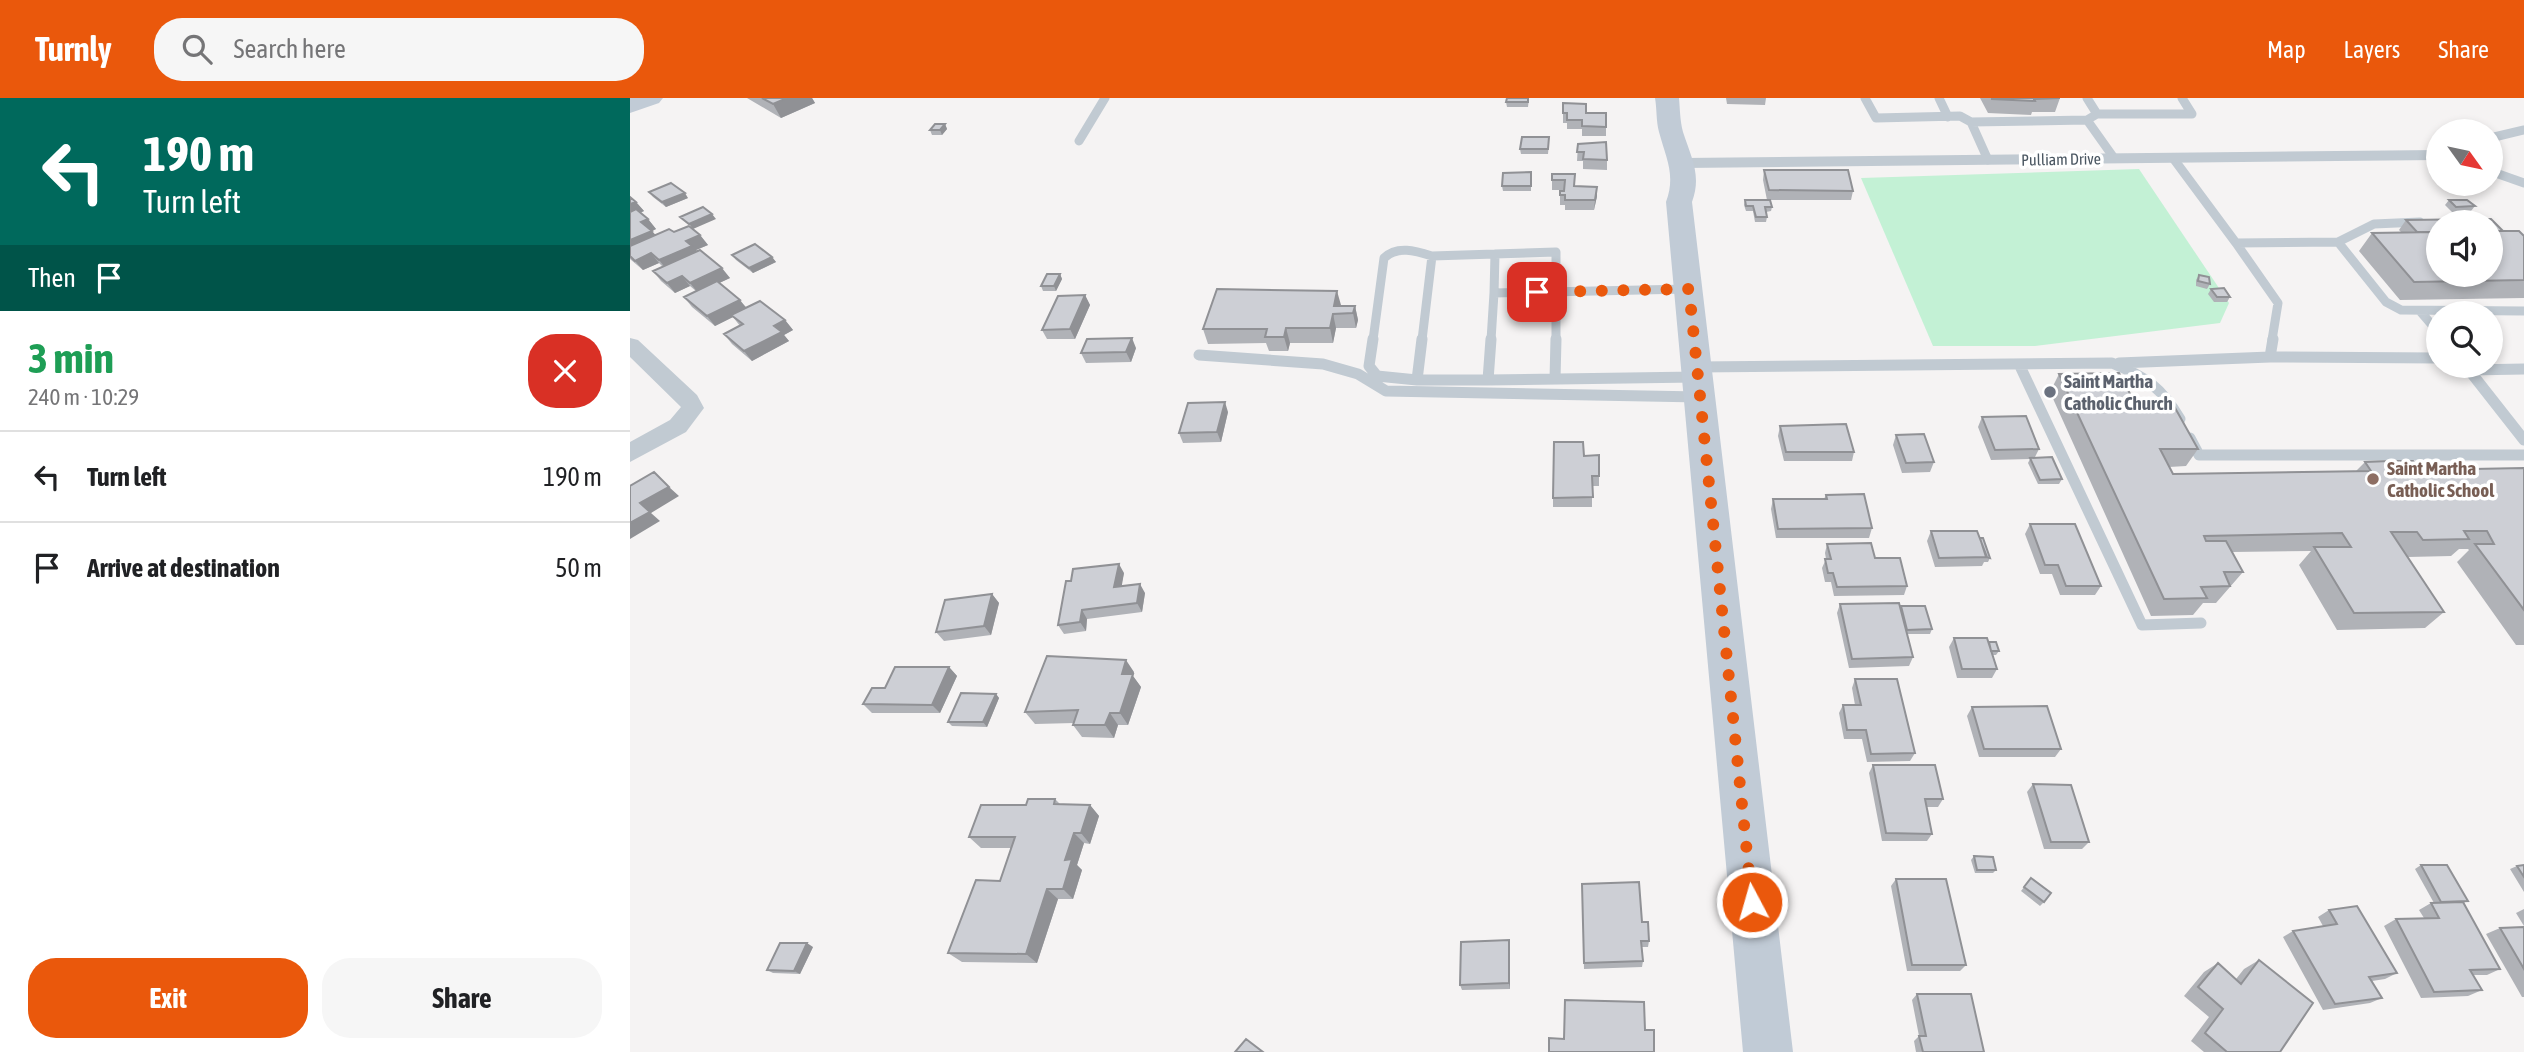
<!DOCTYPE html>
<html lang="en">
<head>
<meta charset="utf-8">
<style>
  :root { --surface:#fff; --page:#f6f6f6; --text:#202124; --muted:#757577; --line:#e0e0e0; --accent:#ea580c }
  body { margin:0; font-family:"Asap Condensed",sans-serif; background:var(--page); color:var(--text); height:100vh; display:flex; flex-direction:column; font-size:26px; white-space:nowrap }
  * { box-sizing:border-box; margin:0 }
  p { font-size:23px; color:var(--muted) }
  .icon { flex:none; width:38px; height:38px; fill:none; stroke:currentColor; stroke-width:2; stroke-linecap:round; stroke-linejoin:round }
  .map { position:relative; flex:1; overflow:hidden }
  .sheet { display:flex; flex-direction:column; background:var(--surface); width:630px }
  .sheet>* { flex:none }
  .hud { background:#00695c; color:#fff; overflow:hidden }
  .needle { width:46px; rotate:123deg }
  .controls { position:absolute; left:1796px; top:21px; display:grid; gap:14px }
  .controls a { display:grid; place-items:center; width:77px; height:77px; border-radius:50%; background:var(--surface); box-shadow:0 4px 10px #0003; font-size:35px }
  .pin { position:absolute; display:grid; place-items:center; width:60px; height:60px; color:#fff; margin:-30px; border-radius:14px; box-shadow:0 4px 10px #0006 }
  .me { position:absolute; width:77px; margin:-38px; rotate:354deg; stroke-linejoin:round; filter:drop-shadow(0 0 5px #0008) }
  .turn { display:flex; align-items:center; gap:24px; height:147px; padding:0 28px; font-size:32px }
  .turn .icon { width:91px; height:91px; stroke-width:2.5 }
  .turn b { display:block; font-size:49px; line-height:60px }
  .then { display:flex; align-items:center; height:66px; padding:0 28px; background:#0003; gap:14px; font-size:26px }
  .round { display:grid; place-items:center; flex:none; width:74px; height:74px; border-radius:28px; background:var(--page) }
  .overview { display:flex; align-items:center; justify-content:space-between; height:119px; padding:0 28px }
  h1 { font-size:42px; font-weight:700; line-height:52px; color:#1e9e55 }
  .primary-button { display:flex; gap:14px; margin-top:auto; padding:14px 28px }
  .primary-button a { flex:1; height:80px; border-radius:28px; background:var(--accent); color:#fff; font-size:28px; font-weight:700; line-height:80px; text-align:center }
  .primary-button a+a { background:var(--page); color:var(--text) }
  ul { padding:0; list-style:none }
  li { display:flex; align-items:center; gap:21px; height:91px; padding:0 28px; border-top:2px solid var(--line) }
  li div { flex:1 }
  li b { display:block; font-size:26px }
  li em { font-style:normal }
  header { display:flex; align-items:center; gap:42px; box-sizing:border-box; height:98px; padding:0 35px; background:var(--accent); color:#fff }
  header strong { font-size:33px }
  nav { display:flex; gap:38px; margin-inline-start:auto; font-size:24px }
  .search { width:490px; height:63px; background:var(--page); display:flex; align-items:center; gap:18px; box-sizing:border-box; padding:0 24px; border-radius:28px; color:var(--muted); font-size:26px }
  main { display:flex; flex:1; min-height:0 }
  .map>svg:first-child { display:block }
</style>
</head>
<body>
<header>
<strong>Turnly</strong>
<div class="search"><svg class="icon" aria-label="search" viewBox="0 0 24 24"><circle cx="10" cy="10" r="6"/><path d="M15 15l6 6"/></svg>Search here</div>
<nav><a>Map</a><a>Layers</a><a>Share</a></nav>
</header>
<main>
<section class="sheet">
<div class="hud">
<div class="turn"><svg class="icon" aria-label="left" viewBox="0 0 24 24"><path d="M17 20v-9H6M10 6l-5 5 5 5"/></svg><div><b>190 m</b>Turn left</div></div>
<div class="then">Then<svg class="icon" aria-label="arrive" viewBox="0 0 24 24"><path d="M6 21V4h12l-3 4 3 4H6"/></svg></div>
</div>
<div class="overview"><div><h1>3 min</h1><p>240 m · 10:29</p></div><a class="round" style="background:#d93025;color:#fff"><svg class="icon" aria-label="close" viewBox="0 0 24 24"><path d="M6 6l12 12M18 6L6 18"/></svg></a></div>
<ul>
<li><svg class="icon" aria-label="left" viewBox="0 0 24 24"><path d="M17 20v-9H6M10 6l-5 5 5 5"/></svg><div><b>Turn left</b></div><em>190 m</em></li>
<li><svg class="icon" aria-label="arrive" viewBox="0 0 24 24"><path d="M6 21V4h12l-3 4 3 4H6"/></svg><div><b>Arrive at destination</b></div><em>50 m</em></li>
</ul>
<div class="primary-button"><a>Exit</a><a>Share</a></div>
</section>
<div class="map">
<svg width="1894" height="954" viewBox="0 0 1894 954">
  <rect width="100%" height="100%" fill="#f5f3f3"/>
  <path fill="#c3f1d5" d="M1509,71L1599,205L1590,225L1405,248H1303L1231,80Z"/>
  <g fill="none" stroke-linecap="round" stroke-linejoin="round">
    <path stroke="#c1cad2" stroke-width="9" d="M1235,0L1246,20L1330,18L1341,24L1358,62
      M1309,0L1318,19
      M1457,0L1467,16
      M1457,22L1467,16H1562L1552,0
      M1341,24L1457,22L1484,60
      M1860,40L1894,32
      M449,43L475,0
      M1543,60L1606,145L1708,144L1756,204L1771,212L1894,213
      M1860,73L1894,85
      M1708,144L1744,126L1790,124
      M1606,145L1648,205L1642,242
      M865,156L926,154V242
      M1790,213L1808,234
      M743,242L754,160C767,147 786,153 802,158
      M792,242L802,158L865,156L864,195
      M861,242L864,195L1058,191"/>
    <path stroke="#c1cad2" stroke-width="11" d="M743,241L739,268L747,278L787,282
      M792,241L787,282H858
      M861,241L858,282L1066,279
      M569,257L693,266L728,276L756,293L1070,299
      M1640,259L1808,260
      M1489,265L1640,259L1643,241
      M1389,266L1512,527L1571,525
      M1067,269L1482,265C1516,279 1531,289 1550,321
      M1894,271L1839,272L1894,342
      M925,281L926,241
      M1560,340L1569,357H1894"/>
    <path fill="#c1cad2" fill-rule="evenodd" d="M1808,52V62L1054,70L1045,65L1054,60Z
      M0,240L8,242L67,297L74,310L56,334L0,364V344L40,322L51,309L0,259Z"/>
    <path fill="#c1cbd6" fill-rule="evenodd" d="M0,0H33L29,5L0,15Z
      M1025,0H1049C1050,11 1050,23 1053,34C1061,59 1072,77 1062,104L1163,954H1113L1036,104C1046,77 1036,60 1029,34C1026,23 1027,11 1025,0Z"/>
  </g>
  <path fill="#b0b2b7" d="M117,0H182L185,5L151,20Z
    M899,0L898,9H877L876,4Z
    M1096,0H1136L1135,7L1097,6Z
    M1350,0H1430L1425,14H1402L1401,17L1358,15Z
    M933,15H976V38H952V31H937V25H933Z
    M315,26L317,31L312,37H302L300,32Z
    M919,44L918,56H891L890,51Z
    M948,46L977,62V72L953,71V63H947Z
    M1134,72L1223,93L1221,102H1140L1142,109L1141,113L1136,114L1137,119L1136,124H1125L1123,113H1116L1114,107L1115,102H1137L1133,82Z
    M901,74V93H873L872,88Z
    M922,76L945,88L967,98L964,112H935V107H930V93H934V92H922Z
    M19,94L58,100L36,109L23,99Z
    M0,99L6,104L14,113L10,115L18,121L26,131L22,133L25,137L44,134L70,137L78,147L66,152L100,180L89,185L116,209L155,222L163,232L154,237L159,243L122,263L102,246L94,236L110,228L103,219L85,228L62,209L54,199L66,193L60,188L45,195L31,183L23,173L33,169L29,165L13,172L0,161Z
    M1819,102L1845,108L1841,113L1822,114L1815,107Z
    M1776,122L1873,133L1894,138V200L1770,202L1729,153L1742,135L1771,134L1769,132Z
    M102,157L142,159L146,164L123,175L106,162Z
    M430,176L432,181L426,193H413L411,188Z
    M1569,177L1580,186L1577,191L1566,188V182Z
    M1581,191L1600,199L1597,204H1584L1578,196Z
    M455,197L460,207L445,241H417L412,232Z
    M711,208H725L728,222L726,230H706L703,245H660L658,253H639L636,245L578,246L573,231Z
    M506,250L501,264L456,265L451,255Z
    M1429,276L1507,309L1568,351L1556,368L1539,369L1543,376L1726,373L1735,364L1790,372L1894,370V547H1886L1827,464L1839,452L1838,451H1829L1821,458L1778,459L1814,514L1795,530L1707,532L1669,467L1681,453L1602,454L1613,474L1586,505H1573L1563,517L1521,518L1420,294Z
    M598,314L591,344L553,345L549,335Z
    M1352,319L1409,351L1405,359L1432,381L1429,386H1408L1398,365L1400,361L1361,362L1348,329Z
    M1150,328L1224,354L1222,363H1154L1148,338Z
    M1266,337L1304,364L1300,374L1272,375L1263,347Z
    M954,358L969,378V388H962V409H923V400Z
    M1196,397L1242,430L1239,440H1146L1141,411L1143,401H1194Z
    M1400,426L1471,488L1465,497H1430L1422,476H1410L1395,436Z
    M1301,433L1350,440L1360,460L1358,464H1354L1352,468L1305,469L1297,443Z
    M1197,446L1245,460L1277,488L1274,497L1204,498L1201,484H1195L1192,470L1196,461L1195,455Z
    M494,475L491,488L515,495L512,514L457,521L456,533L434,536L428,527Z
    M362,496L369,505L361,537L314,543L306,534Z
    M1210,506L1270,511L1271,508L1302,531L1300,536H1277L1283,559L1279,568L1219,570L1207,515Z
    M1324,540L1359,544L1369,553L1366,557H1363L1367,571L1362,580H1327L1319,549Z
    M319,569L327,578L310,615H242L233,606L255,590Z
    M504,574L503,578L511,589L498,627H488L484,640L452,639L443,627L444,625L405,626L395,614Z
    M1225,581L1285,655L1280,663L1237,664L1232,641H1214L1209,615L1213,607H1225L1222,590Z
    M366,596L369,600L357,629L322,628L318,624Z
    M1342,609L1431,651L1425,659H1349L1337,618Z
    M1243,667L1313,701L1308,709H1296L1302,736L1297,743H1252L1239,675Z
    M1403,686L1459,744L1452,751H1414L1397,694Z
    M425,701L430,706L460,707L469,718L460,746L454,745L447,767L452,772L443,801H428L407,865L332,864L318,855L370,783L381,750H351L339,739L396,707Z
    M1344,758L1366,772L1363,775H1345L1341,762Z
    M1791,767L1838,803L1833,805L1870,871L1857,877H1843L1852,892L1838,898L1791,900L1754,828L1766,821L1794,820L1789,812L1801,805H1804L1785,771Z
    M1894,767V794L1880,771L1887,768Z
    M1401,780L1414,804L1410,808L1391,793Z
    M1266,781L1336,867L1330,873H1277L1261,788Z
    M952,786L1012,824L1019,843L1018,849H1012L1013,863L1012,869L954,871Z
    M1894,811V828L1886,815Z
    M1699,812L1767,875L1755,881L1742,883L1752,900L1740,905L1693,912L1653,839L1663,833L1693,828L1688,819Z
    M1894,829V899H1892L1856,836L1870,830Z
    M183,849L170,876L143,875L137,872Z
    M880,849V891L832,892L830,887Z
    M1629,862L1650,954H1574L1561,943L1579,919L1554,898L1574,874L1588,865L1606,881L1614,871Z
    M1287,896L1354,954H1286L1284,943L1289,938L1282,902Z"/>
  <path fill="#909195" d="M157,0H182L185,5L151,20L143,6Z
    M315,26L317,31L312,37L310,32Z
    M967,89V98L964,112L965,102Z
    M55,95L58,100L36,109L32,104Z
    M6,104L14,113L0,119V106Z
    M82,116L86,121L63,131L59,126Z
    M18,121L26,131L22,133L30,142L0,155V142L11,124Z
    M70,137L78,147L66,152L70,157L37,172L29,162L56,143Z
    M21,155L29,165L13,172L5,163Z
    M142,159L146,164L123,175L119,170Z
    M92,170L100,180L68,195L60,185Z
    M430,176L432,181L426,193L424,188Z
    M52,178L60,188L45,195L37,185Z
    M707,193L711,207L704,208Z
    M455,197L460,207L445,241L440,231Z
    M110,202L118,212L101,217L103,219L85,228L77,218Z
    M725,208L728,222L726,230L723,215Z
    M703,216L706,230L703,245L700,230Z
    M155,222L163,232L154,237L159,243L122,263L114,253L144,228Z
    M656,230L660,245L658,253L654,239Z
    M502,240L506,250L501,264L496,254Z
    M595,304L598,314L591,344L587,334Z
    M39,389L49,398L21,415L30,423L0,441V425L10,405Z
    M489,466L494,475L490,498L484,489Z
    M510,486L515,495L512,514L507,505Z
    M362,496L369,505L361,537L354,528Z
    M452,512L457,521L456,533L450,524Z
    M496,562L504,574L503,578L511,589L498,627L490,615L492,576Z
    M319,569L327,578L310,615L302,607Z
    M366,596L369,600L357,629L353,624Z
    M480,615L488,627L484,640L475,627Z
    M460,707L469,718L460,746L451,735Z
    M444,735L454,745L447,767L452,772L443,801L433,791L435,762Z
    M417,791L428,801L407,865L396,856Z
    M879,842L880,849V891L879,885Z
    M177,845L183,849L170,876L164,873Z"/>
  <path fill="#cdcfd5" stroke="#909195" stroke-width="2" d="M132,0H157L143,6Z
    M877,0H898V4H876Z
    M1362,0H1430L1404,1L1405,3L1362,1Z
    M933,5L956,6V15H976V29L952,28V22H937V15H933Z
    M305,26H315L310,32H300Z
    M892,39H919L918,51H890Z
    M976,44L977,62L953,61L954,54H947L948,46Z
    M1134,72H1218L1223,93L1139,92Z
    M901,74V88H872L873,75Z
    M922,76H945L944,88L967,89L965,102H935V97H930V93H934L935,82H922Z
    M41,85L55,95L32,104L19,94Z
    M0,99L6,104L0,106Z
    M1115,102H1140L1142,109H1135L1137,119H1126L1123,108H1116Z
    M1819,102H1837L1845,108L1826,109Z
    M73,109L82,116L59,126L50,119Z
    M6,111L18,121L11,124L22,133L0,142V114Z
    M1861,121L1873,133H1860V124H1808V134H1787L1776,122Z
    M59,128L70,137L56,143L62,148L29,162L21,155L5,163L0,158V148L39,131L44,134Z
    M1860,133H1889L1894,138V182L1784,184L1742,135L1808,134V177H1860Z
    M125,146L142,159L119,170L102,157Z
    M70,152L92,170L60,185L52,178L37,185L23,173Z
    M417,176H430L424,188H411Z
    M1569,177L1579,179L1580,186L1568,183Z
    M87,183L110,202L77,218L54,199Z
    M1594,190L1600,199H1587L1581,191Z
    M587,191L707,193L704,208H725L723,215L703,216L700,230H656L654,239H635L637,231H573Z
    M455,197L440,231L412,232L428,198Z
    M130,203L155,222L144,228L152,234L114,253L94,236L113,226L101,217Z
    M502,240L496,254L451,255L457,241Z
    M1489,275L1507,309L1544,308L1568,351H1530L1543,376L1741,373L1735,364L1759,363H1783L1790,372L1894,370V512L1845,446H1864L1857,433H1834L1839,441L1793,442L1787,434H1761L1814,514L1724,515L1684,449H1721L1712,435L1574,438L1576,443H1596L1613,474H1594L1600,488L1571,489L1577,500L1534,501L1429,276Z
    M595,304L587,334L549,335L558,305Z
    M1396,318L1409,351L1365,352L1352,319Z
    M1216,326L1224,354H1156L1150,328Z
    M1294,336L1304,364L1276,365L1266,337Z
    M924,344H953L954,358L969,357V378H962L963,399L923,400Z
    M1422,359L1432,381L1410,382L1400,360Z
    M24,374L39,389L10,405L20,414L0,425V388Z
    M1234,396L1242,430L1148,431L1143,401H1197L1196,397Z
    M1400,426H1445L1471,488H1436L1428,467H1415Z
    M1301,433H1347L1357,459L1309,460Z
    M1350,440H1353L1360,460L1356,459Z
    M1241,445L1245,460H1270L1277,488L1207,489L1203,475H1198L1195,461H1201L1197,446Z
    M489,466L484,489L510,486L507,505L452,512L450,524L428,527L436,483H441L443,471Z
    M362,496L354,528L306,534L315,502Z
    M1269,505L1283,559L1222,561L1210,506Z
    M1271,508H1295L1302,531L1277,532Z
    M1324,540H1357L1367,571H1332Z
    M1359,544H1366L1369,553H1361Z
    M417,558L496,562L492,576H503L490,615H480L475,627H443L448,612L395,614Z
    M265,569H319L302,607L233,606L242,590H255Z
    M1225,581H1267L1285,655L1241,656L1236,632H1217L1213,607H1231Z
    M331,595L366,596L353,624H318Z
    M1417,608L1431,651H1354L1342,609Z
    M1243,667H1305L1313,701H1295L1302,736L1256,735Z
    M1403,686L1441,687L1459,744H1421Z
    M398,701H425L424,706L460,707L451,735H444L435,762L442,761L433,791H417L396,856L318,855L346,782L370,783L385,739H339L351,707H396Z
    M1344,758L1363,759L1366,772H1347Z
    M1791,767H1817L1838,803L1811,804Z
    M1894,767V779L1887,768Z
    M1401,780L1421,795L1414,804L1394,789Z
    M1266,781H1316L1336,867H1282Z
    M1009,784L1012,824H1018L1019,843H1011L1013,863L954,865L952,786Z
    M1833,804L1870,871L1840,872L1852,892L1804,894L1766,821L1809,820L1801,805Z
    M1727,808L1767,875L1739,879L1752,900L1705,906L1663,833L1707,826L1699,812Z
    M1894,829V871L1870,830Z
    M879,842V885L830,887L831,844Z
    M150,845H177L164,873L137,872Z
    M1629,862L1683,905L1650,954H1597L1575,935L1593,911L1568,889L1588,865L1611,886Z
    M1287,896H1341L1354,954H1293L1289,938H1296Z
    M935,902L1014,904L1015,932H1024V954H919V940L934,941Z
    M616,941L633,954H605Z"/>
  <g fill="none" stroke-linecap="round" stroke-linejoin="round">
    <path stroke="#ea580c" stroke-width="12" stroke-dasharray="0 21.6" d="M907,194L1059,191L1122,804"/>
  </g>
  <circle fill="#6b7280" stroke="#fff" stroke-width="2.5" cx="1420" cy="294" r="7"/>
  <circle fill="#8d6e63" stroke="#fff" stroke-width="2.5" cx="1743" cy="381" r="7"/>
  <g text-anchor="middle" stroke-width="7" stroke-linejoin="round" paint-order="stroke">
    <g font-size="16" fill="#4a5661" stroke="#fff">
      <text transform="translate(1431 61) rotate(-1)" y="6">Pulliam Drive</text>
    </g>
    <g font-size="19" font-weight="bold" fill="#5b616d" stroke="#fff" text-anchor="start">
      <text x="1434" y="290">Saint Martha<tspan x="1434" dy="22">Catholic Church</tspan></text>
    </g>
    <g font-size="19" font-weight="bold" fill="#785e54" stroke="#fff" text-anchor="start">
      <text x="1757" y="377">Saint Martha<tspan x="1757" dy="22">Catholic School</tspan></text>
    </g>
  </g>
</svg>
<div class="controls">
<a><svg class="needle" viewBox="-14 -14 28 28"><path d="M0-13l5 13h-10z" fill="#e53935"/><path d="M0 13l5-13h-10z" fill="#757577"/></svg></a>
<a><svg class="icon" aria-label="sound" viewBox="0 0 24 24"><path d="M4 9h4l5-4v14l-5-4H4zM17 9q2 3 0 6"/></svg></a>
<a><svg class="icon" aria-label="search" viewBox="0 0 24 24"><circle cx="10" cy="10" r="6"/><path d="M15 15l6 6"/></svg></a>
</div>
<div class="pin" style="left:907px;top:194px;background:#d93025"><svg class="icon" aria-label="arrive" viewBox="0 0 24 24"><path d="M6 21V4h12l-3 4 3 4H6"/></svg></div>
<svg class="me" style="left:1122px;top:804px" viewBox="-20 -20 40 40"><circle r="17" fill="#ea580c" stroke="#fff" stroke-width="3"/><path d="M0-11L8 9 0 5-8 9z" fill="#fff"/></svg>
</div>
</main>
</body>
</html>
